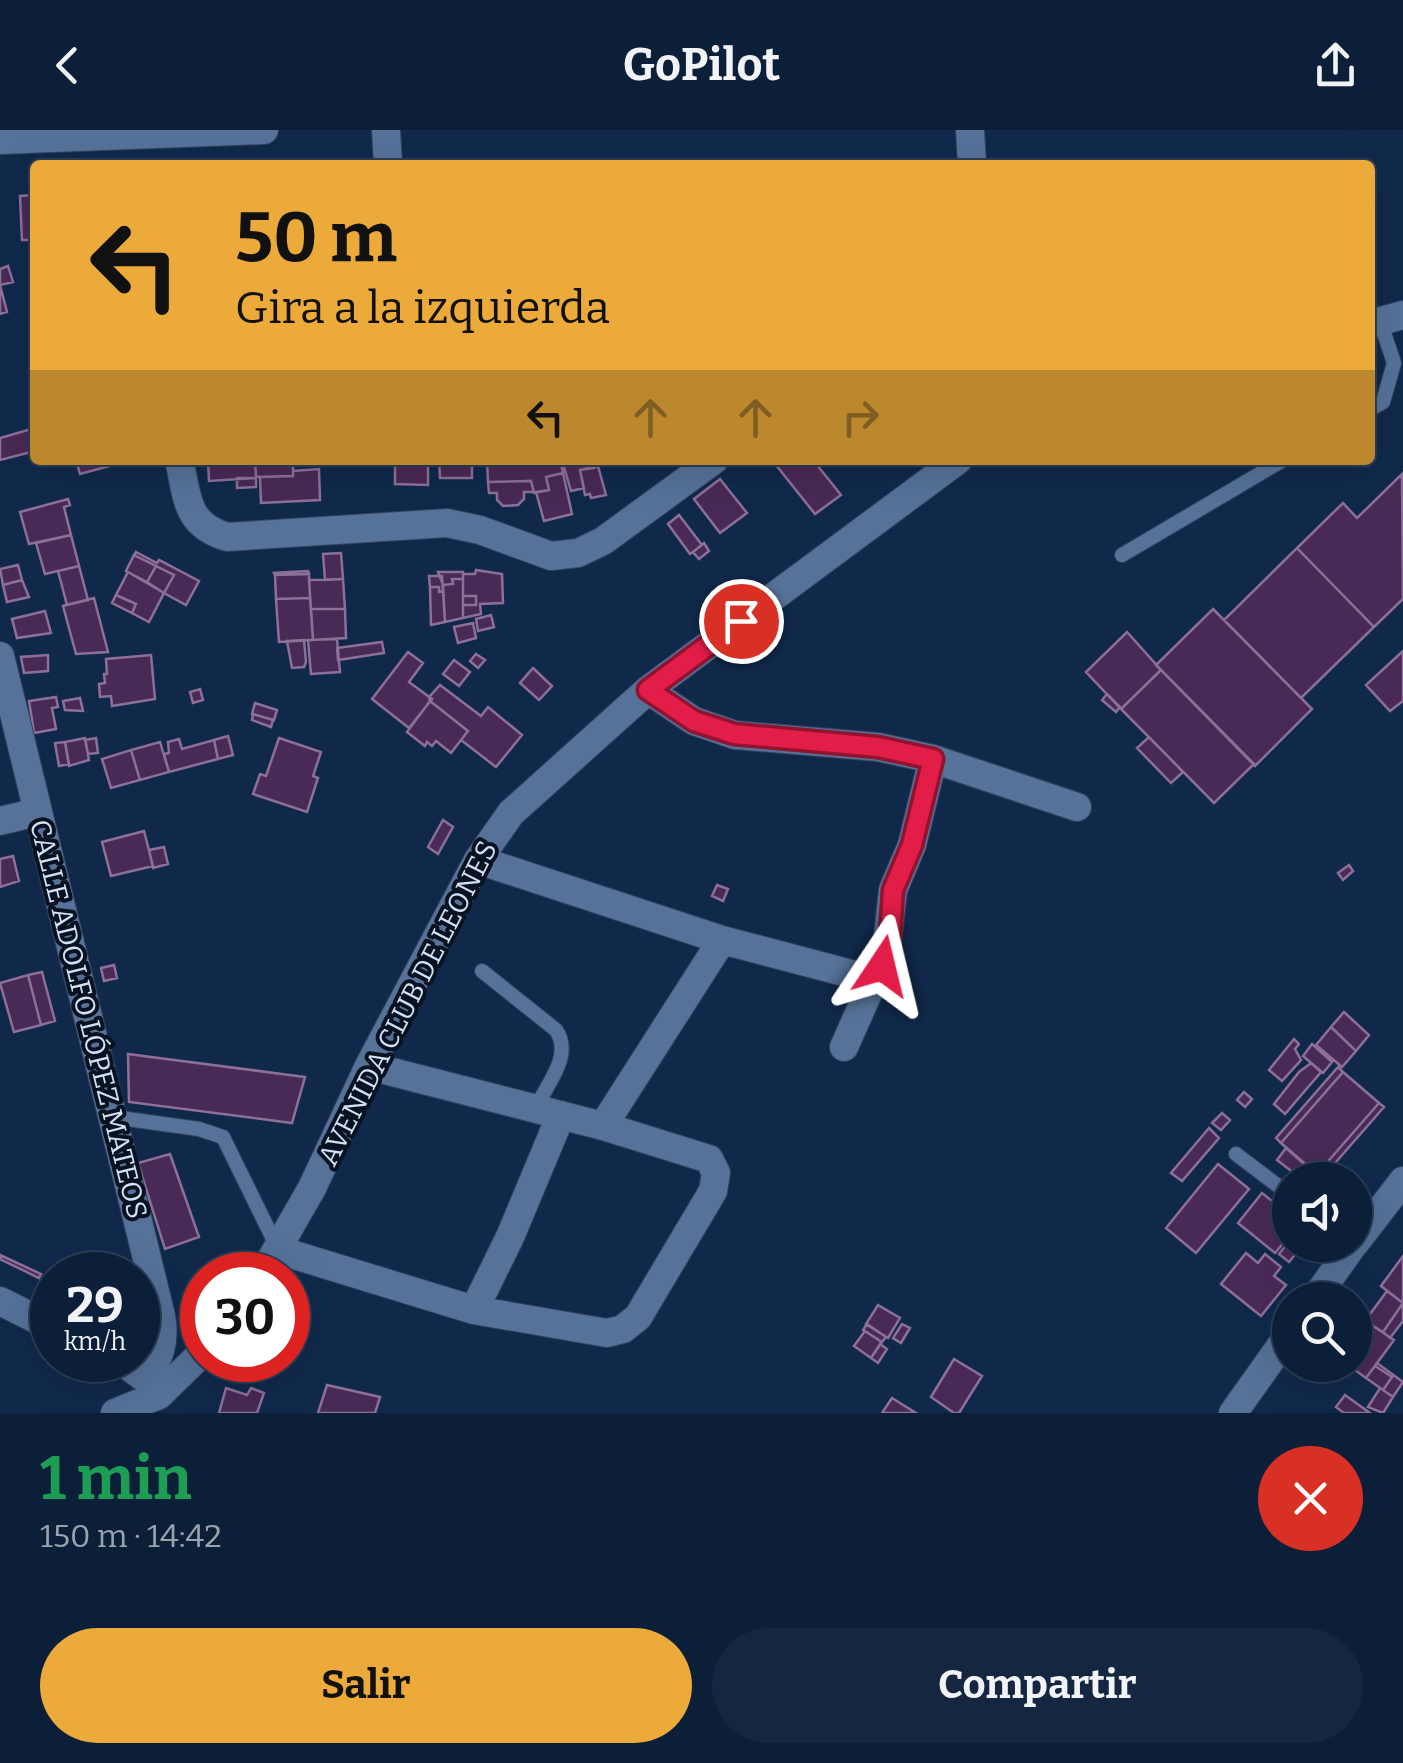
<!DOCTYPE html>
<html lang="es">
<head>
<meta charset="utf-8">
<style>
  :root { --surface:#0c1f38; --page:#152740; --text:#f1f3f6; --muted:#9aa2ae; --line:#2c3d53; --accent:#ebaa39 }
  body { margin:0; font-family:Bitter,serif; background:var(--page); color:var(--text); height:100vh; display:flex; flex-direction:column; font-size:38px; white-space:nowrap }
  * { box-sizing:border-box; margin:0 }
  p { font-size:32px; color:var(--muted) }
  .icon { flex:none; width:55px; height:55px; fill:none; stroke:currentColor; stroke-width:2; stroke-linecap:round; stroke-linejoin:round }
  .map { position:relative; height:1283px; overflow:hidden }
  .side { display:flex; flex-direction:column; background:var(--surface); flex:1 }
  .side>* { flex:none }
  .banner { position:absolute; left:30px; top:30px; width:1345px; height:305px; border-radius:10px; box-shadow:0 10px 40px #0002,0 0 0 2px var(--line); background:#ebaa39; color:#111; overflow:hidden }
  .tools { position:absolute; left:1272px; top:1032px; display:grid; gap:20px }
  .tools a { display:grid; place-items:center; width:100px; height:100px; border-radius:50%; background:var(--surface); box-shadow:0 10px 40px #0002,0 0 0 2px var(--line); font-size:50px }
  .speed { position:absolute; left:30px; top:1122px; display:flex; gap:20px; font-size:50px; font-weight:700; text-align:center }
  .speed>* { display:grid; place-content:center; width:130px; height:130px; border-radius:50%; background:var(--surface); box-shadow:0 10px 40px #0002,0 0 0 2px var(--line); line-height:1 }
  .speed small { font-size:25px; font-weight:400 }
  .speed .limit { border:15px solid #d22; background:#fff; color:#111 }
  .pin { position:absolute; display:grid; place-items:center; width:85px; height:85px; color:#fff; margin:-42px; border:5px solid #fff; border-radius:50%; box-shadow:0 2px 10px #0007 }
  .me { position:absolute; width:110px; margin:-55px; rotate:10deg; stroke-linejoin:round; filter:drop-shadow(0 0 8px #0008) }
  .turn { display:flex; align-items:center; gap:35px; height:210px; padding:0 40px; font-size:45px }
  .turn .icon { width:130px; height:130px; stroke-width:2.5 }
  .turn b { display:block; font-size:70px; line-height:85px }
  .lanes { display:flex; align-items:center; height:95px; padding:0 40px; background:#0003; justify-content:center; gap:50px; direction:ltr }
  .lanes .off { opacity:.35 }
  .round { display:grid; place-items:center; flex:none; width:105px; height:105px; border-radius:52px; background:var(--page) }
  .head { display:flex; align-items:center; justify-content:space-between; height:170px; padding:0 40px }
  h1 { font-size:60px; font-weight:700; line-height:75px; color:#1e9e55 }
  .button { display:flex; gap:20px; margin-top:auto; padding:20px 40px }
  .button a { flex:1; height:115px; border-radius:60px; background:var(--accent); color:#111; font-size:40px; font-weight:700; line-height:115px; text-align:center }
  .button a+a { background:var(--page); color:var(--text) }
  header { display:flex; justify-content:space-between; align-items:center; height:130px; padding:0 40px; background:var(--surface); font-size:45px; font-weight:700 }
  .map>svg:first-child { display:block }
</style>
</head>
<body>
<header><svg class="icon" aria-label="back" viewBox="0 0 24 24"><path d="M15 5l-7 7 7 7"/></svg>GoPilot<svg class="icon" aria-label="share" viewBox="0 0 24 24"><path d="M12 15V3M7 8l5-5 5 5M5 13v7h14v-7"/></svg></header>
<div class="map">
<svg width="1403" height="1283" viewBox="0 0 1403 1283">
  <rect width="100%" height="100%" fill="#10294b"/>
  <path fill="#492955" stroke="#8d7098" stroke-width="2.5" d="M35,65V110H22L20,66Z
    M8,136L13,152L0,155V139Z
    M0,155L7,182L0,184Z
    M35,298V321L0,330V308Z
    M76,330H120L121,333L80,344Z
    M208,330H255L256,348L209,351Z
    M255,330H293V346L256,347Z
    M395,330H428V355L395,354Z
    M439,330H472V348H440Z
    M487,330H560L563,343L546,347L549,360L534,363L531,351L488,352Z
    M562,330H593L594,338L580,340L584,358L571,361Z
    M772,330H813L841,365L815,384Z
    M598,336L606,365L591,368L590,364L585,365L580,340Z
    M319,339L320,370L261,373L260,347L293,346V341Z
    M563,343L572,384L544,391L536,362L549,360L546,347Z
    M1402,344L1403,469L1374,497L1297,418L1343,373L1357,388Z
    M237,348H256V357L237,358Z
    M720,349L747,383L720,403L694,369Z
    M531,351L534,362H524V369L518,375L503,376L497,370V363H489L488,352Z
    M68,369L70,375L64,377L71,405L29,414L20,382Z
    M679,385L702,415L690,424L668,394Z
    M71,405L79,436L45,444L36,413Z
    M704,413L709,421L699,429L693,422Z
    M1297,418L1374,497L1301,568L1224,490Z
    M136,422L157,433L159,430L199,451L186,475L164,463L174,445L134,425Z
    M341,423L343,449L325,450L323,424Z
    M134,425L156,436L147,452L126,441Z
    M18,435L22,450L3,455L0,439Z
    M79,436L88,470L67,475L58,441Z
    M156,436L174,445L164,463L147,452Z
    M476,440L502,444L503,473L480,474L481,484L463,488V475H476V466H463V444H475Z
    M308,441L309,444L275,445L274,443Z
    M128,442L164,463L149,492L132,483L136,474L116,465Z
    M438,442H463V449H452L453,454L443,455Z
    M309,444L310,468L276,469L275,445Z
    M429,446H442L443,461L439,462V457H430Z
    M343,449L345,479H311L309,450Z
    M452,449H463V488L445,492L443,455L453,454Z
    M22,450L29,467L7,472L3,455Z
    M430,457H439V462L443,461L445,492L431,495Z
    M116,465L136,474L132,483L112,473Z
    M463,466H476V475H463Z
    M94,468L108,522L76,524L63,476Z
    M310,468L313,510L279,512L276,469Z
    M311,479H345L346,508L313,510Z
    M1213,479L1312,579L1255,636L1156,535Z
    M45,481L51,503L17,508L12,489Z
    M491,485L494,497L478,501L476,489Z
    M473,493L476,508L458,513L454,497Z
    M1127,502L1161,540L1121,579L1086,542Z
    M337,509L340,542L311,544L308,510Z
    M304,510L306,532L304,537L292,538L287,511Z
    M382,512L384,523L338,530L337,518Z
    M1403,521V571L1390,581L1366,555Z
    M408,522L423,533L409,552L432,569L409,598L372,569Z
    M476,524L485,530L478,538L470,531Z
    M48,525V541L24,543L21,527Z
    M151,525L155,569L112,576L111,566L100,567L99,554L105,553L104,544H107L106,529Z
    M454,530L470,542L459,556L443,544Z
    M533,538L552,556L539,570L520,553Z
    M1161,540L1254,634L1214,673L1121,579Z
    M440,555L481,586L488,577L522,605L496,637L461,610L468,601L430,571L429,567Z
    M200,559L203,570L193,573L190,562Z
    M1107,564L1120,577L1116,582L1102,570Z
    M56,567L58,577L52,578L56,599L34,603L29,571Z
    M80,568L83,581L65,580L63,571Z
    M430,571L468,601L451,623L436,611L432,616L427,612L425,616L407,602Z
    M255,573L277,580L274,590L252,584Z
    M253,584L273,590L271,597L252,590Z
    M228,606L233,625L218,629L214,610Z
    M1149,607L1183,642L1171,653L1137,618Z
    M85,608L89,630L69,636L65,612Z
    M96,608L98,623L88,624L85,610Z
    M279,608L321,622L313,646L318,648L307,682L253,664L260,644L266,646Z
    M179,609L182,619L214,610L218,629L169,642L164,624L169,623L168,612Z
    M65,612L69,634L59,636L55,613Z
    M160,612L169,642L140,650L131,620Z
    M131,620L140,650L111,658L102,629Z
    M443,690L453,697L438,724L428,717Z
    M144,701L153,736L111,746L102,712Z
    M164,717L168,734L153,738L149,720Z
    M13,726L19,751L0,757V729Z
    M1349,735L1353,741L1343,750L1338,743Z
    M717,755L728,759L723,771L712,766Z
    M114,835L117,848L104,851L101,838Z
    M42,842L55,891L41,895L28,845Z
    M28,845L41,895L14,902L0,853Z
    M1344,882L1369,905L1356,921L1331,897Z
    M1331,897L1356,921L1342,937L1316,915Z
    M1294,909L1299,914L1295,919L1301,930L1282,951L1269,940Z
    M1312,914L1332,932L1323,943L1303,926Z
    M128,924L305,947L292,993L129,972Z
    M1311,933L1321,942L1285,984L1274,974L1299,942Z
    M1338,937L1343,942L1281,1013L1276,1008Z
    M1343,942L1379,973L1317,1044L1281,1013Z
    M1244,962L1252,969L1245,977L1237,970Z
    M1379,973L1384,977L1322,1048L1317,1044Z
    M1222,983L1230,990L1221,1000L1212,993Z
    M1209,998L1219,1008L1182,1051L1171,1043Z
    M1286,1018L1311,1040L1303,1050L1277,1030Z
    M170,1024L199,1107L165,1119L138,1033Z
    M1218,1034L1249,1059L1196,1123L1166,1098Z
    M1280,1061L1290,1069V1105L1275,1123L1238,1093L1262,1063L1272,1071Z
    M1290,1110V1115H1303L1289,1132L1279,1124Z
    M1246,1123L1258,1133L1265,1124L1281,1137L1274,1146L1286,1155L1261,1186L1221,1154Z
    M0,1125L41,1144L39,1148L0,1129Z
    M1403,1126V1173L1381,1156Z
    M1387,1161L1403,1173L1383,1202L1365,1191Z
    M1403,1173V1191L1390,1208L1383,1202Z
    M878,1175L900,1188L888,1208L866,1194Z
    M1361,1188L1394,1210L1366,1248L1348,1235H1355V1196Z
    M867,1194L886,1207L882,1212L863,1200Z
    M902,1194L910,1198L901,1213L893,1208Z
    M865,1201L882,1212L871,1228L854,1216Z
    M880,1214L887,1219L878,1233L871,1228Z
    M954,1229L982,1246L959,1283H954L931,1267Z
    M1377,1233L1403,1252L1393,1267L1383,1260L1392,1247L1375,1236Z
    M1375,1236L1392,1247L1383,1260L1366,1248Z
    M327,1255L380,1267L375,1283H318Z
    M226,1258L247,1265L251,1258L264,1263L257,1283H219Z
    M1380,1258L1393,1267L1383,1283L1368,1277Z
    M1345,1265L1370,1283H1344L1336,1277Z
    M892,1268L916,1283H882Z"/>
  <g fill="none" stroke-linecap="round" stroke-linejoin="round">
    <defs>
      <path id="lane" d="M1370,279L1383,272L1394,233L1380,191
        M1122,425L1283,330
        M482,841L556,900C573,925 548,953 536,977
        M113,987L199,999L223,1007L278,1119
        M1236,1024L1290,1065"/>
      <path id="street" d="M386,0L388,35
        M970,0L972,35
        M0,10L264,0
        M1370,194L1403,185
        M179,330C188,368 185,394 227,407L447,393L480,400L551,426L578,423L603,411L714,330
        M0,526L161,1186C166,1212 159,1227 147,1250
        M648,560L694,591L735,605L878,617L933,629L1077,677
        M0,691L38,682
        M722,810L874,850
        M844,917L886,823L893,760L912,715L933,629
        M369,936L603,996L722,810L478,730
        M1355,1113L1403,1051
        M278,1120L474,1180L510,1107L561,985
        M262,1145L312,1058L369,936L478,730L511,683L648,560L958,330
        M1314,1170L1353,1115
        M0,1171L52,1197
        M474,1180L607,1203L623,1199L638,1187L713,1061L716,1043L709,1029L603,996
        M120,1230L147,1250L157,1263
        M115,1283L159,1265L202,1223
        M1233,1283L1290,1203"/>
    </defs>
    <use href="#lane" stroke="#324260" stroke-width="16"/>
    <use href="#street" stroke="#324260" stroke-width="30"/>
    <use href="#lane" stroke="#567299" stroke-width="14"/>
    <use href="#street" stroke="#567299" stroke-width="28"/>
  </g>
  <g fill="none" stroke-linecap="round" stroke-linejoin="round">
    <defs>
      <path id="route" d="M741,491L648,560L694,591L734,604L878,617L933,629L912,715L893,760L890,807L882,836"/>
    </defs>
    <use href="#route" stroke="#92132f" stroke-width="25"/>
    <use href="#route" stroke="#e11d48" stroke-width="18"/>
  </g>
  <g text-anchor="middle" stroke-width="8" stroke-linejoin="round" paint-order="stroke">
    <g font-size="28" fill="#d1e1f7" stroke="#081221">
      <text transform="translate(407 873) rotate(-63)" y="10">AVENIDA CLUB DE LEONES</text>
      <text transform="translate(89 889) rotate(76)" y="10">CALLE ADOLFO LÓPEZ MATEOS</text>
    </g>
  </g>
</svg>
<div class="tools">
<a><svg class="icon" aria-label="sound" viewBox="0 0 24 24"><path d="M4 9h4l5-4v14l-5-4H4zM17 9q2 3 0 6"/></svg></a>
<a><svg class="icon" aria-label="search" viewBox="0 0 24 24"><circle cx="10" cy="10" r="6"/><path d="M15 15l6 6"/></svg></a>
</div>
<div class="speed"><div>29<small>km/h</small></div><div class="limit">30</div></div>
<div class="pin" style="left:741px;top:491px;background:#d93025"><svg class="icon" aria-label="arrive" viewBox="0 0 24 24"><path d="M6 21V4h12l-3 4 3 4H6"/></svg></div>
<svg class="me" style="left:882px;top:836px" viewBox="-20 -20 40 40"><path d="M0-17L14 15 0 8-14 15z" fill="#e11d48" stroke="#fff" stroke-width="4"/></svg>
<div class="banner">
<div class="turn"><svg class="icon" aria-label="left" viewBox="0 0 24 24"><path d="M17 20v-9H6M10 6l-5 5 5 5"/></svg><div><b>50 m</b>Gira a la izquierda</div></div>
<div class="lanes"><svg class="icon" aria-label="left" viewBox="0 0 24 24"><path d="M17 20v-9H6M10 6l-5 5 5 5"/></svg><svg class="icon off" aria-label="ahead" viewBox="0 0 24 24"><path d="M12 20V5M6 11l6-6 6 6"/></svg><svg class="icon off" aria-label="ahead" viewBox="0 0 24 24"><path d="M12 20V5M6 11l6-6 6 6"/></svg><svg class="icon off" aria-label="right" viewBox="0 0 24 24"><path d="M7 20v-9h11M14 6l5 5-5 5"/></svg></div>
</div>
</div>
<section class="side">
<div class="head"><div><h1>1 min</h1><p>150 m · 14:42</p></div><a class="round" style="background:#d93025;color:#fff"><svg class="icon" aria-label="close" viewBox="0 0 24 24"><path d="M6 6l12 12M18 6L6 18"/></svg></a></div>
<div class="button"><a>Salir</a><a>Compartir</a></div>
</section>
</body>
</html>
